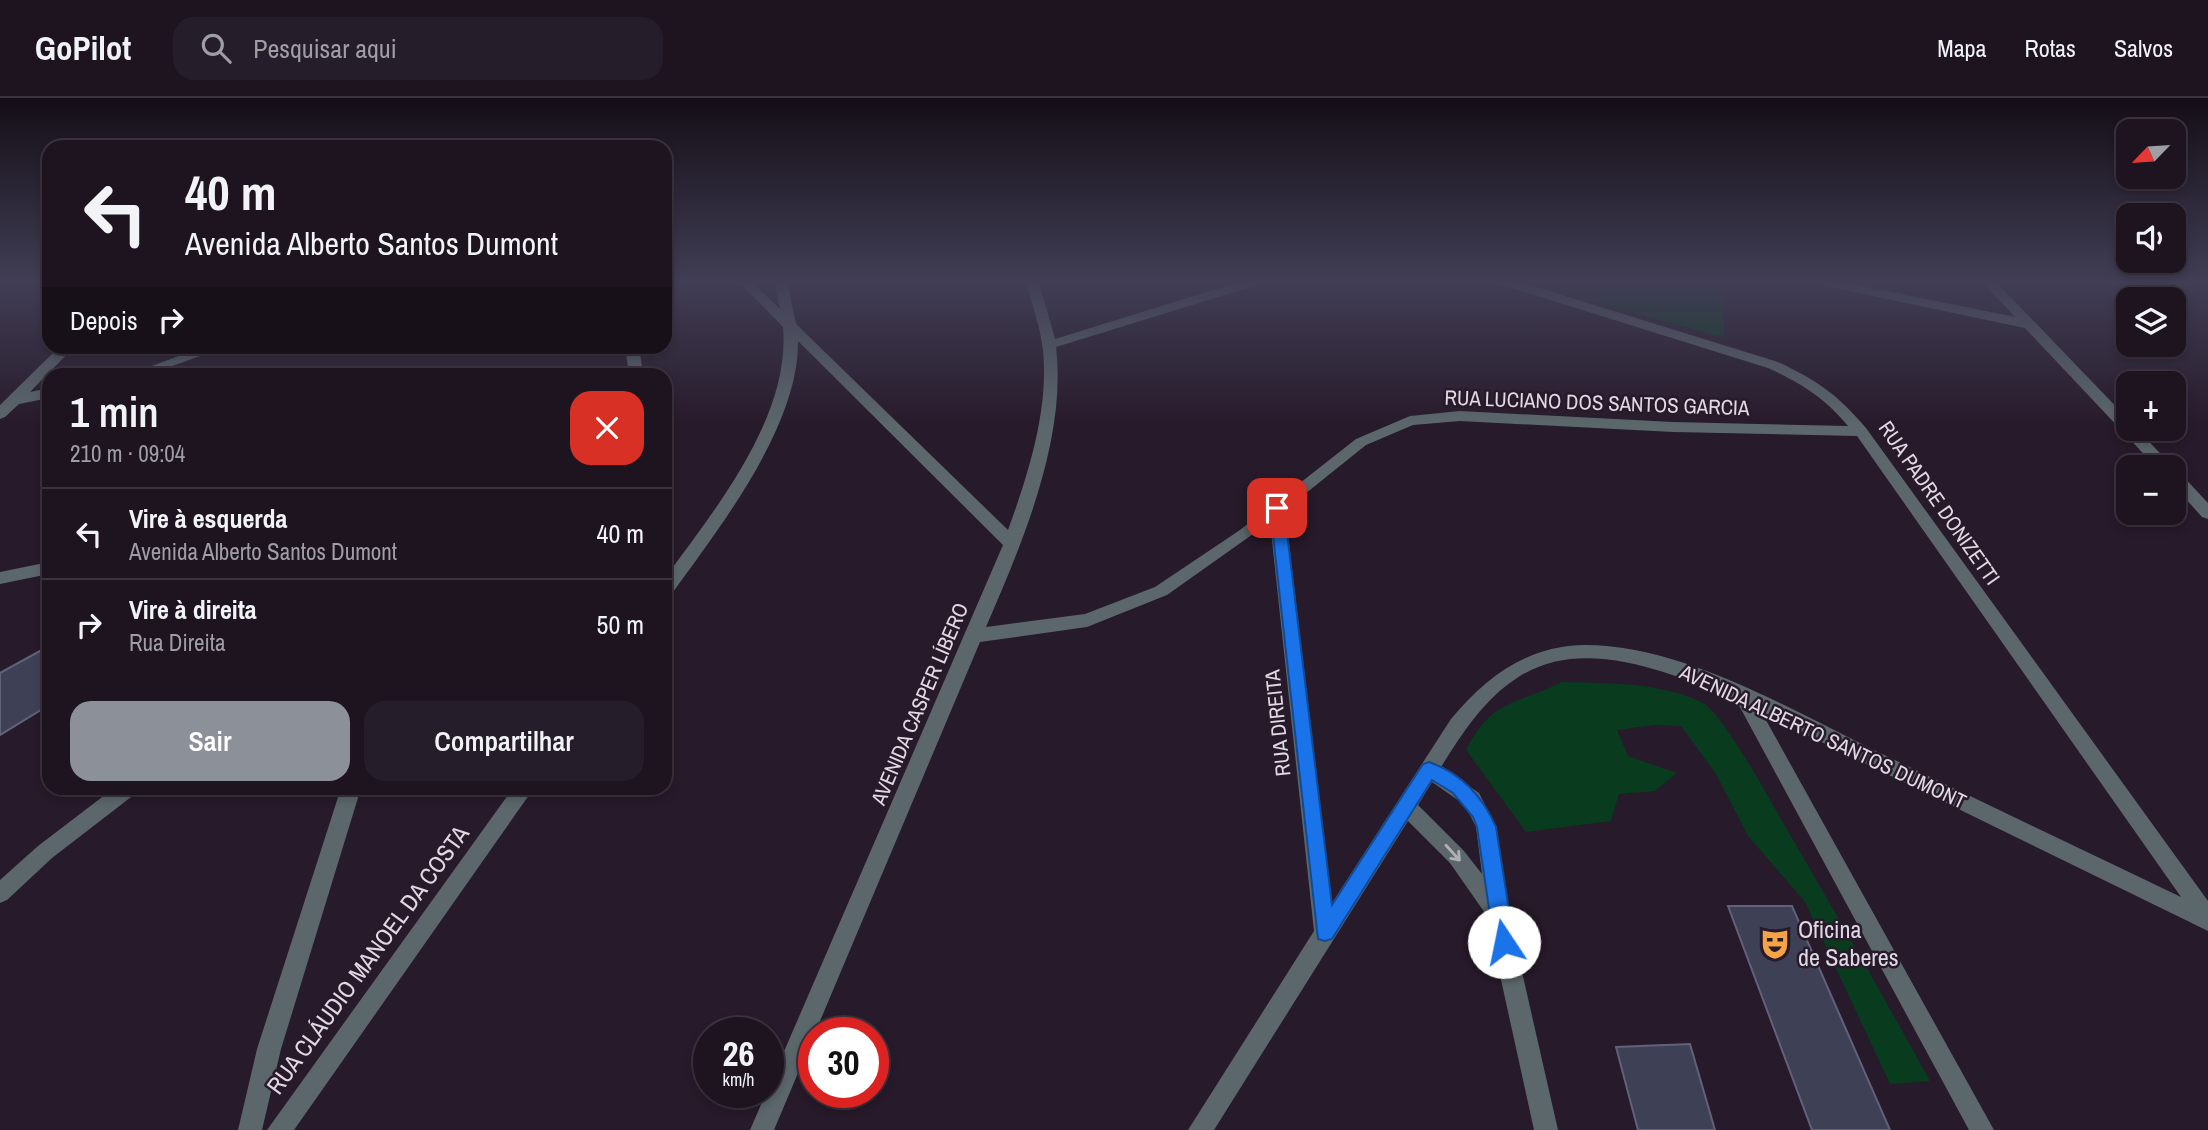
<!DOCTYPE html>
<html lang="pt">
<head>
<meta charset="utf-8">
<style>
  :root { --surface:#1d1420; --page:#251d29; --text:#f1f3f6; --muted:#a09ea5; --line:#3b333e; --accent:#8c9099 }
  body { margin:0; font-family:"Archivo Narrow",sans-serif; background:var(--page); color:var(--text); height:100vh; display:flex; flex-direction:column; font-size:26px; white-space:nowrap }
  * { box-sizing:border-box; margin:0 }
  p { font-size:23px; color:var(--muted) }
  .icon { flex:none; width:38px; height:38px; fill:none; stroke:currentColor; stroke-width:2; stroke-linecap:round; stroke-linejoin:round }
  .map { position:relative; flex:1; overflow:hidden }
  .details { position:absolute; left:42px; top:270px; width:630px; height:427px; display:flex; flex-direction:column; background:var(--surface); border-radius:21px; box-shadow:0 4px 10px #0003,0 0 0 2px var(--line) }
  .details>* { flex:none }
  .hud { position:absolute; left:42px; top:42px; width:630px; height:214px; border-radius:21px; box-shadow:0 4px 10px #0003,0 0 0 2px var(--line); background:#1d1420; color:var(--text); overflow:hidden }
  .needle { width:46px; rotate:245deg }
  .fabs { position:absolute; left:2116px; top:21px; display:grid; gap:14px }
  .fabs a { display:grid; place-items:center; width:70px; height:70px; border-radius:14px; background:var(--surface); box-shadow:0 4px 10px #0003,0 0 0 2px var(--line); font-size:35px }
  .speed { position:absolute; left:693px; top:919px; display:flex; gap:14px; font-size:35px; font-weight:700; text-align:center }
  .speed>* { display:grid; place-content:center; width:91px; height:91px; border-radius:50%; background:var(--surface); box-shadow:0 4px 10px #0003,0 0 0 2px var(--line); line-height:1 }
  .speed small { font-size:18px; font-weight:400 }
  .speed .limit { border:10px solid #d22; background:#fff; color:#111 }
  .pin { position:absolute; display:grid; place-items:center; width:60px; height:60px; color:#fff; margin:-30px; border-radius:14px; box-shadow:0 4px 10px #0006 }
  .me { position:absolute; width:77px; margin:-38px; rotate:349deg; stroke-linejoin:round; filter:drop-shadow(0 0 5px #0008) }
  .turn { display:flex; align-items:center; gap:24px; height:147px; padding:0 28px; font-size:32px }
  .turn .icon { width:91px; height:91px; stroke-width:2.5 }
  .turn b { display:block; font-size:49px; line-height:60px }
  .then { display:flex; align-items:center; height:66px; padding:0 28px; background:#0003; gap:14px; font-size:26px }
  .round { display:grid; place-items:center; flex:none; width:74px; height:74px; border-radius:21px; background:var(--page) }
  .summary { display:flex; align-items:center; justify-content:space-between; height:119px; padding:0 28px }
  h1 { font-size:42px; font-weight:600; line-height:52px }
  .button { display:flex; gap:14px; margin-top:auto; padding:14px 28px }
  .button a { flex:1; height:80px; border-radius:21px; background:var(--accent); color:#fff; font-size:28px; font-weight:600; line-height:80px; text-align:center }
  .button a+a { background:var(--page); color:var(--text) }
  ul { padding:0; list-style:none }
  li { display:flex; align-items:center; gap:21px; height:91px; padding:0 28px; border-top:2px solid var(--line) }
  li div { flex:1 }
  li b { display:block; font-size:26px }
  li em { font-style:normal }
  header { display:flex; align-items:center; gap:42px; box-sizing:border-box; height:98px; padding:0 35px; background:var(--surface); border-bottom:2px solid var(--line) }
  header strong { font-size:33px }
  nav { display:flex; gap:38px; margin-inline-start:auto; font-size:24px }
  .search { width:490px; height:63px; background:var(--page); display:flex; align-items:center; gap:18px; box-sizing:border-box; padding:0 24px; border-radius:21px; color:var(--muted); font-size:26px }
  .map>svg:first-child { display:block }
</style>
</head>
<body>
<header>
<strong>GoPilot</strong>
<div class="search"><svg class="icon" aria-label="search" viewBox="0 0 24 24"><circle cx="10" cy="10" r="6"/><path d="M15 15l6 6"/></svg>Pesquisar aqui</div>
<nav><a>Mapa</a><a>Rotas</a><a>Salvos</a></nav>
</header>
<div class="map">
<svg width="2208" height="1032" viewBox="0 0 2208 1032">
  <rect width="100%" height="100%" fill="#271a2a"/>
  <path fill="#093b1e" d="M1574,185L1723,186L1724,240L1571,197Z
    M1562,584C1608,585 1661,584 1703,605C1723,615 1774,709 1788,733C1836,816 1884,899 1930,983L1890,986L1805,804L1748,738L1716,676L1681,628L1654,627L1617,632L1628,658L1677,675L1655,693L1619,696L1611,723L1526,734L1466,652C1492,601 1515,607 1562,584Z"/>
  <path fill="#3e4055" stroke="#606279" stroke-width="2" d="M49,548V607L0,637V575Z
    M1728,808H1792L1890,1032H1812Z
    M1690,946L1715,1032H1638L1616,949Z"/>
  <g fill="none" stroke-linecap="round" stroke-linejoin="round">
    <path fill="#5b676b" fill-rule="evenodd" d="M739,184H752L780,211L774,184H787L796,226L1008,432C1028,377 1049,312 1043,252C1040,228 1032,206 1026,184H1039L1055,241L1239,184H1258L1257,187L1056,249C1067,341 1022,446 986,529L1085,516L1155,489L1240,432L1356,341L1410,318L1460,313L1673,324L1848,328C1825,300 1801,285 1768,270L1502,187L1501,184H1520L1778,264C1817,282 1838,297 1866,330L2208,803V833L1762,615L1994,1032H1969L1736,602C1672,575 1582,536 1517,580C1483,602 1462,636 1441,669L1479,695L1496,729L1509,817L1558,1032H1534L1487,818L1450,765L1408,723L1214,1032H1188L1314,833L1270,424L1167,497L1087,529L980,544L774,1032H750L1003,447L798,243C799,329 719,430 671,497L665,499V480C715,411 791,319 783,229ZM1460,323L1673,334L1857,338L2181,799C2079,750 1978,702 1876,653C1789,611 1683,547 1585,547C1527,548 1487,578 1451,621L1332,805L1285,412L1366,347L1413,327ZM1432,684L1465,707L1476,729L1482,776L1464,753L1418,707Z
      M1818,184H1843L2015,219L1982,184H1996L2128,321V331H2137L2173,369H2156L2025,230L1825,188Z
      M60,248H75L30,294L49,290V300L19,306L5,319L0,321V307Z
      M206,248H228L150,276H130Z
      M625,248H639L643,276H629Z
      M2174,374L2180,375L2208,405V421L2202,419L2174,388Z
      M49,464V476L0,486V474Z
      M114,690H138L135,696L52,760L7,802L0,805V782L38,748Z
      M341,690H361L281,951L262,1032H238L257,951Z
      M513,690H534L294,1032H267Z"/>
  </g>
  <defs><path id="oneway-shaft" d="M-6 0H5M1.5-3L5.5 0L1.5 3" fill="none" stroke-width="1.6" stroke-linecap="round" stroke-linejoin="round" transform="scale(1.75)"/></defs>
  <use stroke="#b1b0b9" href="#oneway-shaft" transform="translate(1453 755) rotate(48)"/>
  <linearGradient id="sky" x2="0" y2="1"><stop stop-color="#150e17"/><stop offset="0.56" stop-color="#413e55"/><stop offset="1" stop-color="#413e55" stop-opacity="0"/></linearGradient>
  <rect width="2208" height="328" fill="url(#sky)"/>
  <path fill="#1a73e8" stroke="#114b97" stroke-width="2" d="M1277,405L1284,410L1332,807L1423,666L1429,664C1461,675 1483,699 1496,729L1514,844L1511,850L1504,853L1497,850L1494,844L1477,729L1473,719L1453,695L1432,682L1332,841L1325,843L1318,841L1270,410Z"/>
  <defs>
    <symbol id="theatre-bare" viewBox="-9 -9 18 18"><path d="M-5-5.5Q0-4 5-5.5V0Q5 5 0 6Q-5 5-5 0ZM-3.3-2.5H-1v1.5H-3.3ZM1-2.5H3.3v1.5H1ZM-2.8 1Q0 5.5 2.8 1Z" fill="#f4a345" stroke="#271a2a" stroke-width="2.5" paint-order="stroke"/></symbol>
  </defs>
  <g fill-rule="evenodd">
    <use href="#theatre-bare" x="1753" y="824" width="44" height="44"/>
  </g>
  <g text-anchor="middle" stroke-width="5" stroke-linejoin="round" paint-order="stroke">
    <g font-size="21" fill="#e0d8e3" stroke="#271a2a">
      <text transform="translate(1597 305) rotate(2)" y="7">RUA LUCIANO DOS SANTOS GARCIA</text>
      <text transform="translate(1939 405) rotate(55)" y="7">RUA PADRE DONIZETTI</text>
      <text transform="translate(920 606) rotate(-67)" y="7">AVENIDA CASPER LÍBERO</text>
      <text transform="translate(1278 625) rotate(-96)" y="7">RUA DIREITA</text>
      <text transform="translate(1823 639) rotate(25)" y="7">AVENIDA ALBERTO SANTOS DUMONT</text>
    </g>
    <g font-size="24" fill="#e0d8e3" stroke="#271a2a" text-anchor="start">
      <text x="1798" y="840">Oficina<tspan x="1798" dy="28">de Saberes</tspan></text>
    </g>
    <g font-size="24" fill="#e0d8e3" stroke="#271a2a">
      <text transform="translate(368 862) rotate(-54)" y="8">RUA CLÁUDIO MANOEL DA COSTA</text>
    </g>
  </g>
</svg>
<div class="fabs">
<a><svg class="needle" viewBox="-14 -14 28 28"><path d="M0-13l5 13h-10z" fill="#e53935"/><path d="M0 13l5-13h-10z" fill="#a09ea5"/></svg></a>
<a><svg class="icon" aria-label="sound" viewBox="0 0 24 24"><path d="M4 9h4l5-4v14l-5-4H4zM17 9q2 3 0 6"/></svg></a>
<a><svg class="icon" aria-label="layers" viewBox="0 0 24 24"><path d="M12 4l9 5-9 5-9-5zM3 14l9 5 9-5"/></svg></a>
<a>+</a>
<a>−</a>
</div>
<div class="speed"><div>26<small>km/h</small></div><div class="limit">30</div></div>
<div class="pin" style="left:1277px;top:410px;background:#d93025"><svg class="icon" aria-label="arrive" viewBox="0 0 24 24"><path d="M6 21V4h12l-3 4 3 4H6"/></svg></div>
<svg class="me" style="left:1504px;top:844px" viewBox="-20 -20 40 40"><circle r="19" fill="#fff"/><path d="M0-13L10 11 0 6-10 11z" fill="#1a73e8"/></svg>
<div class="hud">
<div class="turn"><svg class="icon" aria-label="left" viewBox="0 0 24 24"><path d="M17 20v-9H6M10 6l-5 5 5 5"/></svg><div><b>40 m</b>Avenida Alberto Santos Dumont</div></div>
<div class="then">Depois<svg class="icon" aria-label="right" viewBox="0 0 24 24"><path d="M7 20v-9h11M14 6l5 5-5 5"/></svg></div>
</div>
<section class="details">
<div class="summary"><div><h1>1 min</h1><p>210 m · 09:04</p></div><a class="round" style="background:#d93025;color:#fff"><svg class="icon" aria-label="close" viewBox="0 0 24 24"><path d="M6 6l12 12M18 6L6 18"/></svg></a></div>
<ul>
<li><svg class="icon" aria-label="left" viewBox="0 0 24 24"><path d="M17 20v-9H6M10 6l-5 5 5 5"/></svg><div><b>Vire à esquerda</b><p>Avenida Alberto Santos Dumont</p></div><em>40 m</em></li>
<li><svg class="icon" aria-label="right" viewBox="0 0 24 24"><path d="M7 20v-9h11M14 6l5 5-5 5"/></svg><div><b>Vire à direita</b><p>Rua Direita</p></div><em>50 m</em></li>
</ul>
<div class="button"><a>Sair</a><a>Compartilhar</a></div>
</section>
</div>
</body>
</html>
